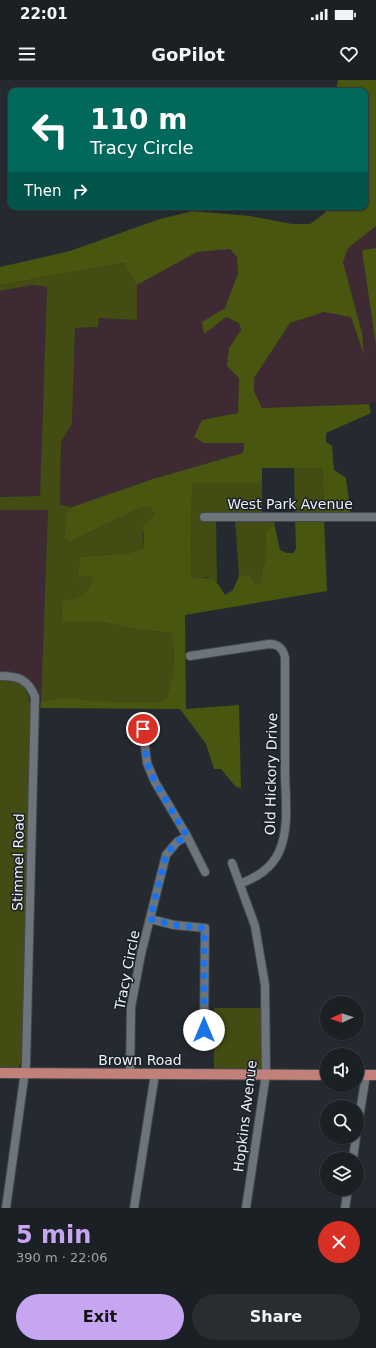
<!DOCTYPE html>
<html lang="en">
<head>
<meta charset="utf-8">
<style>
  :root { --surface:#1b2024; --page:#282d31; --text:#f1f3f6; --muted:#a0a3a6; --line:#393e41; --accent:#c6a6f0 }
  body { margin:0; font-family:"DejaVu Sans",sans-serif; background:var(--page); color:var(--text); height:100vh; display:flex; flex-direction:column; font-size:15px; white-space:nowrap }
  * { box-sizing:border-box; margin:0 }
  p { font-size:13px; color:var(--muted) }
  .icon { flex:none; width:22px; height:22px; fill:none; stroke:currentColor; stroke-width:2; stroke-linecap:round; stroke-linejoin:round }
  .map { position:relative; height:1128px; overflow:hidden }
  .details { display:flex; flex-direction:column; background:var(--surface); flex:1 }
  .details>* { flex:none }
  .banner { position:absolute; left:8px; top:8px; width:360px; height:122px; border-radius:8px; box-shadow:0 1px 3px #0004,0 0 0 1px var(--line); background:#00695c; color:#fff; overflow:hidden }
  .needle { width:26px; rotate:267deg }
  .controls { position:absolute; left:320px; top:916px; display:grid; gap:8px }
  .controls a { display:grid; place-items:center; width:44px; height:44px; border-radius:50%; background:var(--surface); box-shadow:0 1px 3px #0004,0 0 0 1px var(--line); font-size:20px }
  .pin { position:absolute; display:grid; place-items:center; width:34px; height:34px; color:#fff; margin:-17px; border:2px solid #fff; border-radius:50%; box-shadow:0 1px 4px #0007 }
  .me { position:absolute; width:44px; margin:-22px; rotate:0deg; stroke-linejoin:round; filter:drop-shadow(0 0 3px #0008) }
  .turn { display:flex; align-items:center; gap:14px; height:84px; padding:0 16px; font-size:18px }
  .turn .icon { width:52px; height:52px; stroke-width:2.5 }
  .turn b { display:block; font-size:28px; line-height:34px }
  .then { display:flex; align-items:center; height:38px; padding:0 16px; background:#0003; gap:8px; font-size:15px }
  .round { display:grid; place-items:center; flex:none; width:42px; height:42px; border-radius:21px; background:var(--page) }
  .overview { display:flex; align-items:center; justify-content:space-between; height:68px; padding:0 16px }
  h1 { font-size:24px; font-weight:700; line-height:30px; color:var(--accent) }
  .button { display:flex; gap:8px; margin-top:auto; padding:8px 16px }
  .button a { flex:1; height:46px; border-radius:24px; background:var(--accent); color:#111; font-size:16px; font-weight:700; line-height:46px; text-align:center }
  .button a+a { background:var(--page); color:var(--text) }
  .status { display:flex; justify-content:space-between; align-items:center; height:28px; padding:0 20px; background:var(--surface); direction:ltr }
  .status svg { height:11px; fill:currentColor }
  header { display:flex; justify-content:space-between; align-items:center; height:52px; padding:0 16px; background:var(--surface); font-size:18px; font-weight:700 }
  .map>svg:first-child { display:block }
</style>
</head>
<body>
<div class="status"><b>22:01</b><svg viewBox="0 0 49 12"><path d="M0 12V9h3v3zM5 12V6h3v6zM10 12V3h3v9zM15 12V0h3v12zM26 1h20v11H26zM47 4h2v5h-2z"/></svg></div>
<header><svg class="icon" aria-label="menu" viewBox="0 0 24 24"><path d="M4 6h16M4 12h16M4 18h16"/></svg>GoPilot<svg class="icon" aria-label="heart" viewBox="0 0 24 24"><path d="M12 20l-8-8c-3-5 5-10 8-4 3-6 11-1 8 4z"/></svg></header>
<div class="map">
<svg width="376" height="1128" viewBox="0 0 376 1128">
  <rect width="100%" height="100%" fill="#242a30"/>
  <path fill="#3d2a32" d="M376,146V168L363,170L376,266V323L262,328L254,311V297L290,243L324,232L351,237L363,273L362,253L343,182L348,168Z
    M231,169L237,177L238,193L225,228L202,243L226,237L239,243L241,250L229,268L239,298L238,333L202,340L204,363H245L243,373L153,399L72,427L60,425L61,362L72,344L75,248L98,247L99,238L137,240V205L197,172Z
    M32,205L47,207L40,416L0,417V211Z
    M0,430H48L41,621L30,620L29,613L0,599Z"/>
  <path fill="#434d13" d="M124,183L137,205V240L99,238L98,247L75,248L72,344L61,362L60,425L72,427L66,435L64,458L70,462L142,427H151L154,435L142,453L144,467L130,473L80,477L77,495L93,497C87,518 81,517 61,522L62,542H99L141,550L171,553C176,573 174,599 166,619L157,622L95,621L71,617L41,621L48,430H0V417L40,416L47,207L32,205L0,211V205Z
    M294,388H322L325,435L295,436Z
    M194,403H262V433L201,434V440H216L217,502L207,497L194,499L191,495L192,407Z
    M274,439L275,447H270L266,451L265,480L260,503L256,504L250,494L239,496L235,440Z
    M0,599C22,601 27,605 31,627L22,979L21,984L17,988L0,989Z
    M214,928H265V993L214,994Z"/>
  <path fill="#49560f" d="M338,0H376V146L348,168L343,182L362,253L364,275L351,237L324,232L290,243L254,298V311L262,328L369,324L371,333L326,353V362L332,366L334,390L346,398L351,435H325L322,388H262V403H194L192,407L191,495L194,499C213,496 216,499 225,515L233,510L239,496L250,494L256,504L260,503L265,480L266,451L270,447H275L280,470L287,473H293L296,469L295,440H324L327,511L185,535L186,629L239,625L241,709L235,706L221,689H214L206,664L180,629L40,628L41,621L71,617L95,621L157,622L166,619C174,599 176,573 171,553L141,550L99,542H62L61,522C80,517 87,517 93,497L77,496L80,477L130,473L144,467L143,447L154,435L151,427H142L70,462L64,458L66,435L72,427L153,399L243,373L244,363H204L194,357L202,340L238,333L239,298L227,286L229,268L241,250L239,243L226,237L204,254L202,242L225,228L238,193L237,177L230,169L197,172L137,205L124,183L0,205V187L70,171L160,139L193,131L250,136L292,144H310L325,133L326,127H365V11H336Z
    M376,168V266L362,170Z"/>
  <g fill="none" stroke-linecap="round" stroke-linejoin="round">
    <defs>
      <path id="minor" d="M204,437H376
        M190,576L269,564C278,564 283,568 285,578C285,615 285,653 285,690C285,716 290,748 279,772C271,789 257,797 240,804
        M0,596C18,596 28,599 35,617L26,984L6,1128
        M143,649L147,683L155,702L187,756L205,792
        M232,783L255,846L265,905L266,994L246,1128
        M150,839L174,845L205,848L204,950
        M130,994L131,927L141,874L166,775L177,762L187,756
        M357,1050L366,995
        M353,1079L356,1057
        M134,1128L155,994
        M345,1128L348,1109"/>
      <path id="major" d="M0,993L327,995
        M357,995H376"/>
    </defs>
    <use href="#minor" stroke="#43484e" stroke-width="10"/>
    <use href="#major" stroke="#43484e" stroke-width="12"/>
    <use href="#minor" stroke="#6d747c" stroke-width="8"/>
    <use href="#major" stroke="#c18078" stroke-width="10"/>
  </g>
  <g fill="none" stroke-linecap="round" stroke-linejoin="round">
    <path stroke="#1a73e8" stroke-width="7" stroke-dasharray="0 12.6" d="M143,649L147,683L155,702L187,756L177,762L166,775L150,839L174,845L204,848V950"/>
  </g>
  <g text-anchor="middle" stroke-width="3" stroke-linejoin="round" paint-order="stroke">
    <g font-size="14" fill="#eef2f7" stroke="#1a2027">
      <text x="290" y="429">West Park Avenue</text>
      <text transform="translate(271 694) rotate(-89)" y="5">Old Hickory Drive</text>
      <text transform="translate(18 782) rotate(-89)" y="5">Stimmel Road</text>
      <text transform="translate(127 890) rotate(-79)" y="5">Tracy Circle</text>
      <text x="140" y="985">Brown Road</text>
      <text transform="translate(245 1036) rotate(-83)" y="5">Hopkins Avenue</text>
    </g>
  </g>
</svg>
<div class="controls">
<a><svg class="needle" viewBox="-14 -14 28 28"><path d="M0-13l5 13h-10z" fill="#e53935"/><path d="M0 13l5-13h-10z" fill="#a0a3a6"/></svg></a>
<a><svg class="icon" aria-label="sound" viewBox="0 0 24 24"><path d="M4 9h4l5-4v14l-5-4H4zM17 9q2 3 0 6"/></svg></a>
<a><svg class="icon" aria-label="search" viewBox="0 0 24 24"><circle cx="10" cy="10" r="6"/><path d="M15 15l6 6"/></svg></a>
<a><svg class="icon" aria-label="layers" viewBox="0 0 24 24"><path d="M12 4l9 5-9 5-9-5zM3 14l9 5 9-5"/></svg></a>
</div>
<div class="pin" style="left:143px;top:649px;background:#d93025"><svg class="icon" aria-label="arrive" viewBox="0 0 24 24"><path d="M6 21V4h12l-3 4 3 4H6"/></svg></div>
<svg class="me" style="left:204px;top:950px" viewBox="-20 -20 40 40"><circle r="19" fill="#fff"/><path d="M0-13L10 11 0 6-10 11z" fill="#1a73e8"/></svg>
<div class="banner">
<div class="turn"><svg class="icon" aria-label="left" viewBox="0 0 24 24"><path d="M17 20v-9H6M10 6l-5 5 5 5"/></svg><div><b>110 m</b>Tracy Circle</div></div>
<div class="then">Then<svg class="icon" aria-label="right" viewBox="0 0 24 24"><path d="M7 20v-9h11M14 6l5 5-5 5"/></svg></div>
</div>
</div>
<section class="details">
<div class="overview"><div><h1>5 min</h1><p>390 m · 22:06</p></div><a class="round" style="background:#d93025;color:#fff"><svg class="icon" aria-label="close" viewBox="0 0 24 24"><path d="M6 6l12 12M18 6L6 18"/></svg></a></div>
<div class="button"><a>Exit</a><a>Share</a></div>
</section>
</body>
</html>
